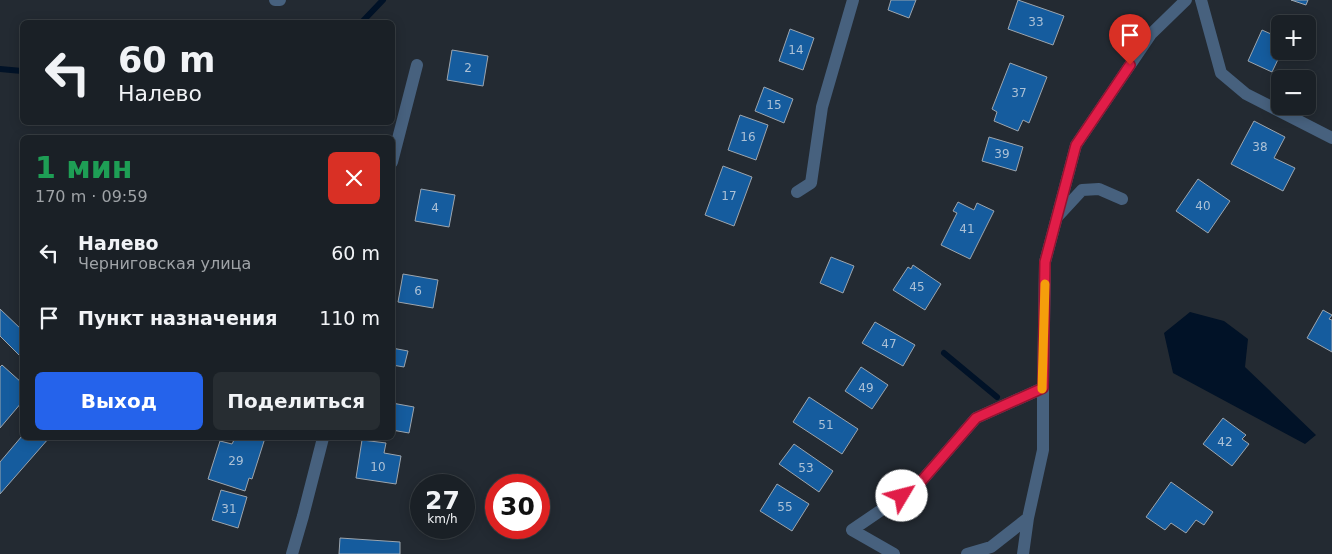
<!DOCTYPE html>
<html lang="ru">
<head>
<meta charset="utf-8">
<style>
  :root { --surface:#1a2026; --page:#272d32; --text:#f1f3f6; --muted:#9fa3a7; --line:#383e43; --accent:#2563eb }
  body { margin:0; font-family:"DejaVu Sans",sans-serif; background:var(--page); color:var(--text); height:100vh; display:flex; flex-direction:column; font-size:19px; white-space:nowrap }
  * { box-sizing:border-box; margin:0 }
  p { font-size:16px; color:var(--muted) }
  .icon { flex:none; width:28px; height:28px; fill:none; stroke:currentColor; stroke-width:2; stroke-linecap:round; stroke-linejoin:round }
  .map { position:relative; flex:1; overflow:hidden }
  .side { position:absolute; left:20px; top:135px; width:375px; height:305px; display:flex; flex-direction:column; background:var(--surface); border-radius:8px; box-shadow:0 2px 12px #0003,0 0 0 1px var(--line) }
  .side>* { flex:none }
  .hud { position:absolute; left:20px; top:20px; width:375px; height:105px; border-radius:8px; box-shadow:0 2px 12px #0003,0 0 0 1px var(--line); background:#1a2026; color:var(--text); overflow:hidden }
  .tools { position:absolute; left:1271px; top:15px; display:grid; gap:10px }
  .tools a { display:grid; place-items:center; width:45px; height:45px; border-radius:8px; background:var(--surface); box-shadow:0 2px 12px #0003,0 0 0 1px var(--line); font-size:25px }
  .speed { position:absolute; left:410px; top:474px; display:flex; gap:10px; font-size:25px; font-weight:700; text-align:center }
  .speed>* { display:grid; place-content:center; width:65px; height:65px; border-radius:50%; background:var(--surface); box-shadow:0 2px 12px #0003,0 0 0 1px var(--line); line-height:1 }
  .speed small { font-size:12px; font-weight:400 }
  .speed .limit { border:8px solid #d22; background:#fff; color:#111 }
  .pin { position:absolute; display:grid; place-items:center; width:42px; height:42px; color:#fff; margin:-51px -21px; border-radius:50% 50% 50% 0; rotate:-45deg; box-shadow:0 0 5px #0007 }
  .pin .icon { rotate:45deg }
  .me { position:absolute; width:55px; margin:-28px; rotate:53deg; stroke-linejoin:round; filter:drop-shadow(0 0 4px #0008) }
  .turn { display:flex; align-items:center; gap:18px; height:105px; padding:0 15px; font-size:22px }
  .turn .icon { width:65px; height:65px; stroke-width:2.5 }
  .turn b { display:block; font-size:35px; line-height:42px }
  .round { display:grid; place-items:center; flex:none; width:52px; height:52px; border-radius:8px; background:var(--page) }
  .head { display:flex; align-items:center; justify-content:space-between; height:85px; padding:0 15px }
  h1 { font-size:30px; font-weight:800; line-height:38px; color:#1e9e55 }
  .button { display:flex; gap:10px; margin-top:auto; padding:10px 15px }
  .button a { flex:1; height:58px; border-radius:8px; background:var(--accent); color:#fff; font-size:20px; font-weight:800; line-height:58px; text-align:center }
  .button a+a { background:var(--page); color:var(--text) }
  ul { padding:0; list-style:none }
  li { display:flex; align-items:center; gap:15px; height:65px; padding:0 15px }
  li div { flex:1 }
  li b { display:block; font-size:19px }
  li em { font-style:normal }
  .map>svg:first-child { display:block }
</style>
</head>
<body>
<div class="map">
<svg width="1332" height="554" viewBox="0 0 1332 554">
  <rect width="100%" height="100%" fill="#232a32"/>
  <path fill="#011227" d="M1190,312L1224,321L1248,339L1245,367L1316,435L1305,444L1173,373L1164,333Z"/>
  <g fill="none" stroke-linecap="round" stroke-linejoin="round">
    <path stroke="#011227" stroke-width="6" d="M362,22L383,0
      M0,69L22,71
      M944,353L997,397"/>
  </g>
  <path fill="#155c9e" stroke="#9ca5ae" d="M891,0H916L909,18L888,10Z
    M1018,0L1064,16L1053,45L1008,29Z
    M1291,0H1308L1306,5Z
    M790,29L814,38L803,70L779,61Z
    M1262,30L1280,38V51H1282L1272,72L1248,61Z
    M452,50L488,56L483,86L447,80Z
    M1010,63L1047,77L1029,123L1023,120L1018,131L994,121L997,112L992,109Z
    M764,87L793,99L784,123L755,111Z
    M740,115L768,125L756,160L728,150Z
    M1254,121L1285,137L1274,158L1295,168L1283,191L1231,164Z
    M989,137L1023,147L1016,171L982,161Z
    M723,166L752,177L734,226L705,215Z
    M1198,179L1230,201L1208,233L1176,211Z
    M421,189L455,195L449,227L415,221Z
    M958,202L974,210L977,203L994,211L970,259L941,245L957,213L953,211Z
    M831,257L854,266L843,293L820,283Z
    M913,265L941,284L925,310L893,290L908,267L911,269Z
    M403,274L438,280L433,308L398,302Z
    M0,309L22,330V358L0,336Z
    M1323,310L1332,315L1329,319L1332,320V352L1307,338Z
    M875,322L915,345L903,366L862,343Z
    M392,348L408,351L404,367L392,365Z
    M2,365L22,383V402L0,428V367Z
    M861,367L888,385L872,409L845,391Z
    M809,397L858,429L842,454L793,422Z
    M392,403L414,407L409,433L392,430Z
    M1223,418L1246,435L1242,439L1249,444L1232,466L1203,444Z
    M22,436V438H49L0,494V462Z
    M235,438H265L252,479L249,478L245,491L208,479L220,441L232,444Z
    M362,440L386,443L384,453L401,456L396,484L356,478Z
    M794,444L833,471L819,492L779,464Z
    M1171,482L1213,512L1204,525L1196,520L1186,533L1171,523L1165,530L1146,517Z
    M777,484L809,504L792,531L760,511Z
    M221,490L247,497L238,528L212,520Z
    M340,538L400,542V554H339Z"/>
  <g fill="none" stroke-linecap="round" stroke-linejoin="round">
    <path stroke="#47617e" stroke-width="12" d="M275,0H280
      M1201,0L1221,73L1246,94L1332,138
      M392,162L417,65
      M797,192L811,183L822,107L853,0
      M1058,216L1082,190L1099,189L1122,199
      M292,554L303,516L323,438
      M894,554L852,530L918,485L976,418L1043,388
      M967,554L991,547L1028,518
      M1023,554L1028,518L1043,450V388L1045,262L1076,145L1151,34L1186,0"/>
  </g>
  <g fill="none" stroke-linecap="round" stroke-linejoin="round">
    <defs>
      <path id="route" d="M902,496L918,485L976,418L1043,388L1045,262L1076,145L1130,65"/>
    </defs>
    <use href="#route" stroke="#92132f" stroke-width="12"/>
    <use href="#route" stroke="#e11d48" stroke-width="9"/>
    <path stroke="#f59e0b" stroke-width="9" d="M1042,389L1045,284"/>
  </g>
  <g text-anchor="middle" stroke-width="5" stroke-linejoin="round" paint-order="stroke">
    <g font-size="12" fill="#acc1d6">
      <text x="1036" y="26">33</text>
      <text x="796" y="54">14</text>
      <text x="468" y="72">2</text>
      <text x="1019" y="97">37</text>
      <text x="774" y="109">15</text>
      <text x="748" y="141">16</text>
      <text x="1260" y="151">38</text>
      <text x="1002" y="158">39</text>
      <text x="729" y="200">17</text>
      <text x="1203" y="210">40</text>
      <text x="435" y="212">4</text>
      <text x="967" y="233">41</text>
      <text x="917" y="291">45</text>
      <text x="418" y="295">6</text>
      <text x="889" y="348">47</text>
      <text x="866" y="392">49</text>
      <text x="826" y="429">51</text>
      <text x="1225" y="446">42</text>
      <text x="236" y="465">29</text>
      <text x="378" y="471">10</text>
      <text x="806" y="472">53</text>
      <text x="785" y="511">55</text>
      <text x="229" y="513">31</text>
    </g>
  </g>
</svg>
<div class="tools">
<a>+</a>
<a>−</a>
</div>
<div class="speed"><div>27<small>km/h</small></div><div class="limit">30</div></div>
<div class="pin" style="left:1130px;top:65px;background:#d93025"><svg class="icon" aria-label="arrive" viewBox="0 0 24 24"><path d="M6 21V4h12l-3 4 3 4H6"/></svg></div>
<svg class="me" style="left:902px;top:496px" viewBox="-20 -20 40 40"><circle r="19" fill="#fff"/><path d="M0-13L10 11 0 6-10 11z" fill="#e11d48"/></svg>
<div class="hud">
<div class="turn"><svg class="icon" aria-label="left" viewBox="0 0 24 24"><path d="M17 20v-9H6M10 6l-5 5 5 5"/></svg><div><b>60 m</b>Налево</div></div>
</div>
<section class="side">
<div class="head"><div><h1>1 мин</h1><p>170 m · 09:59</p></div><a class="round" style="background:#d93025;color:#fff"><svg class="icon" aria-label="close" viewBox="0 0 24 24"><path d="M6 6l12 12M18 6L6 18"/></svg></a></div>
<ul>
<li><svg class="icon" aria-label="left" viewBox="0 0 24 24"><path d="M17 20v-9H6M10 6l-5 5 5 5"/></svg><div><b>Налево</b><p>Черниговская улица</p></div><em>60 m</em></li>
<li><svg class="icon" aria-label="arrive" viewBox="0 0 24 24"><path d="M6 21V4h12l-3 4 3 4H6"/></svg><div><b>Пункт назначения</b></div><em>110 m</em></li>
</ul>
<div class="button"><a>Выход</a><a>Поделиться</a></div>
</section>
</div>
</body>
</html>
